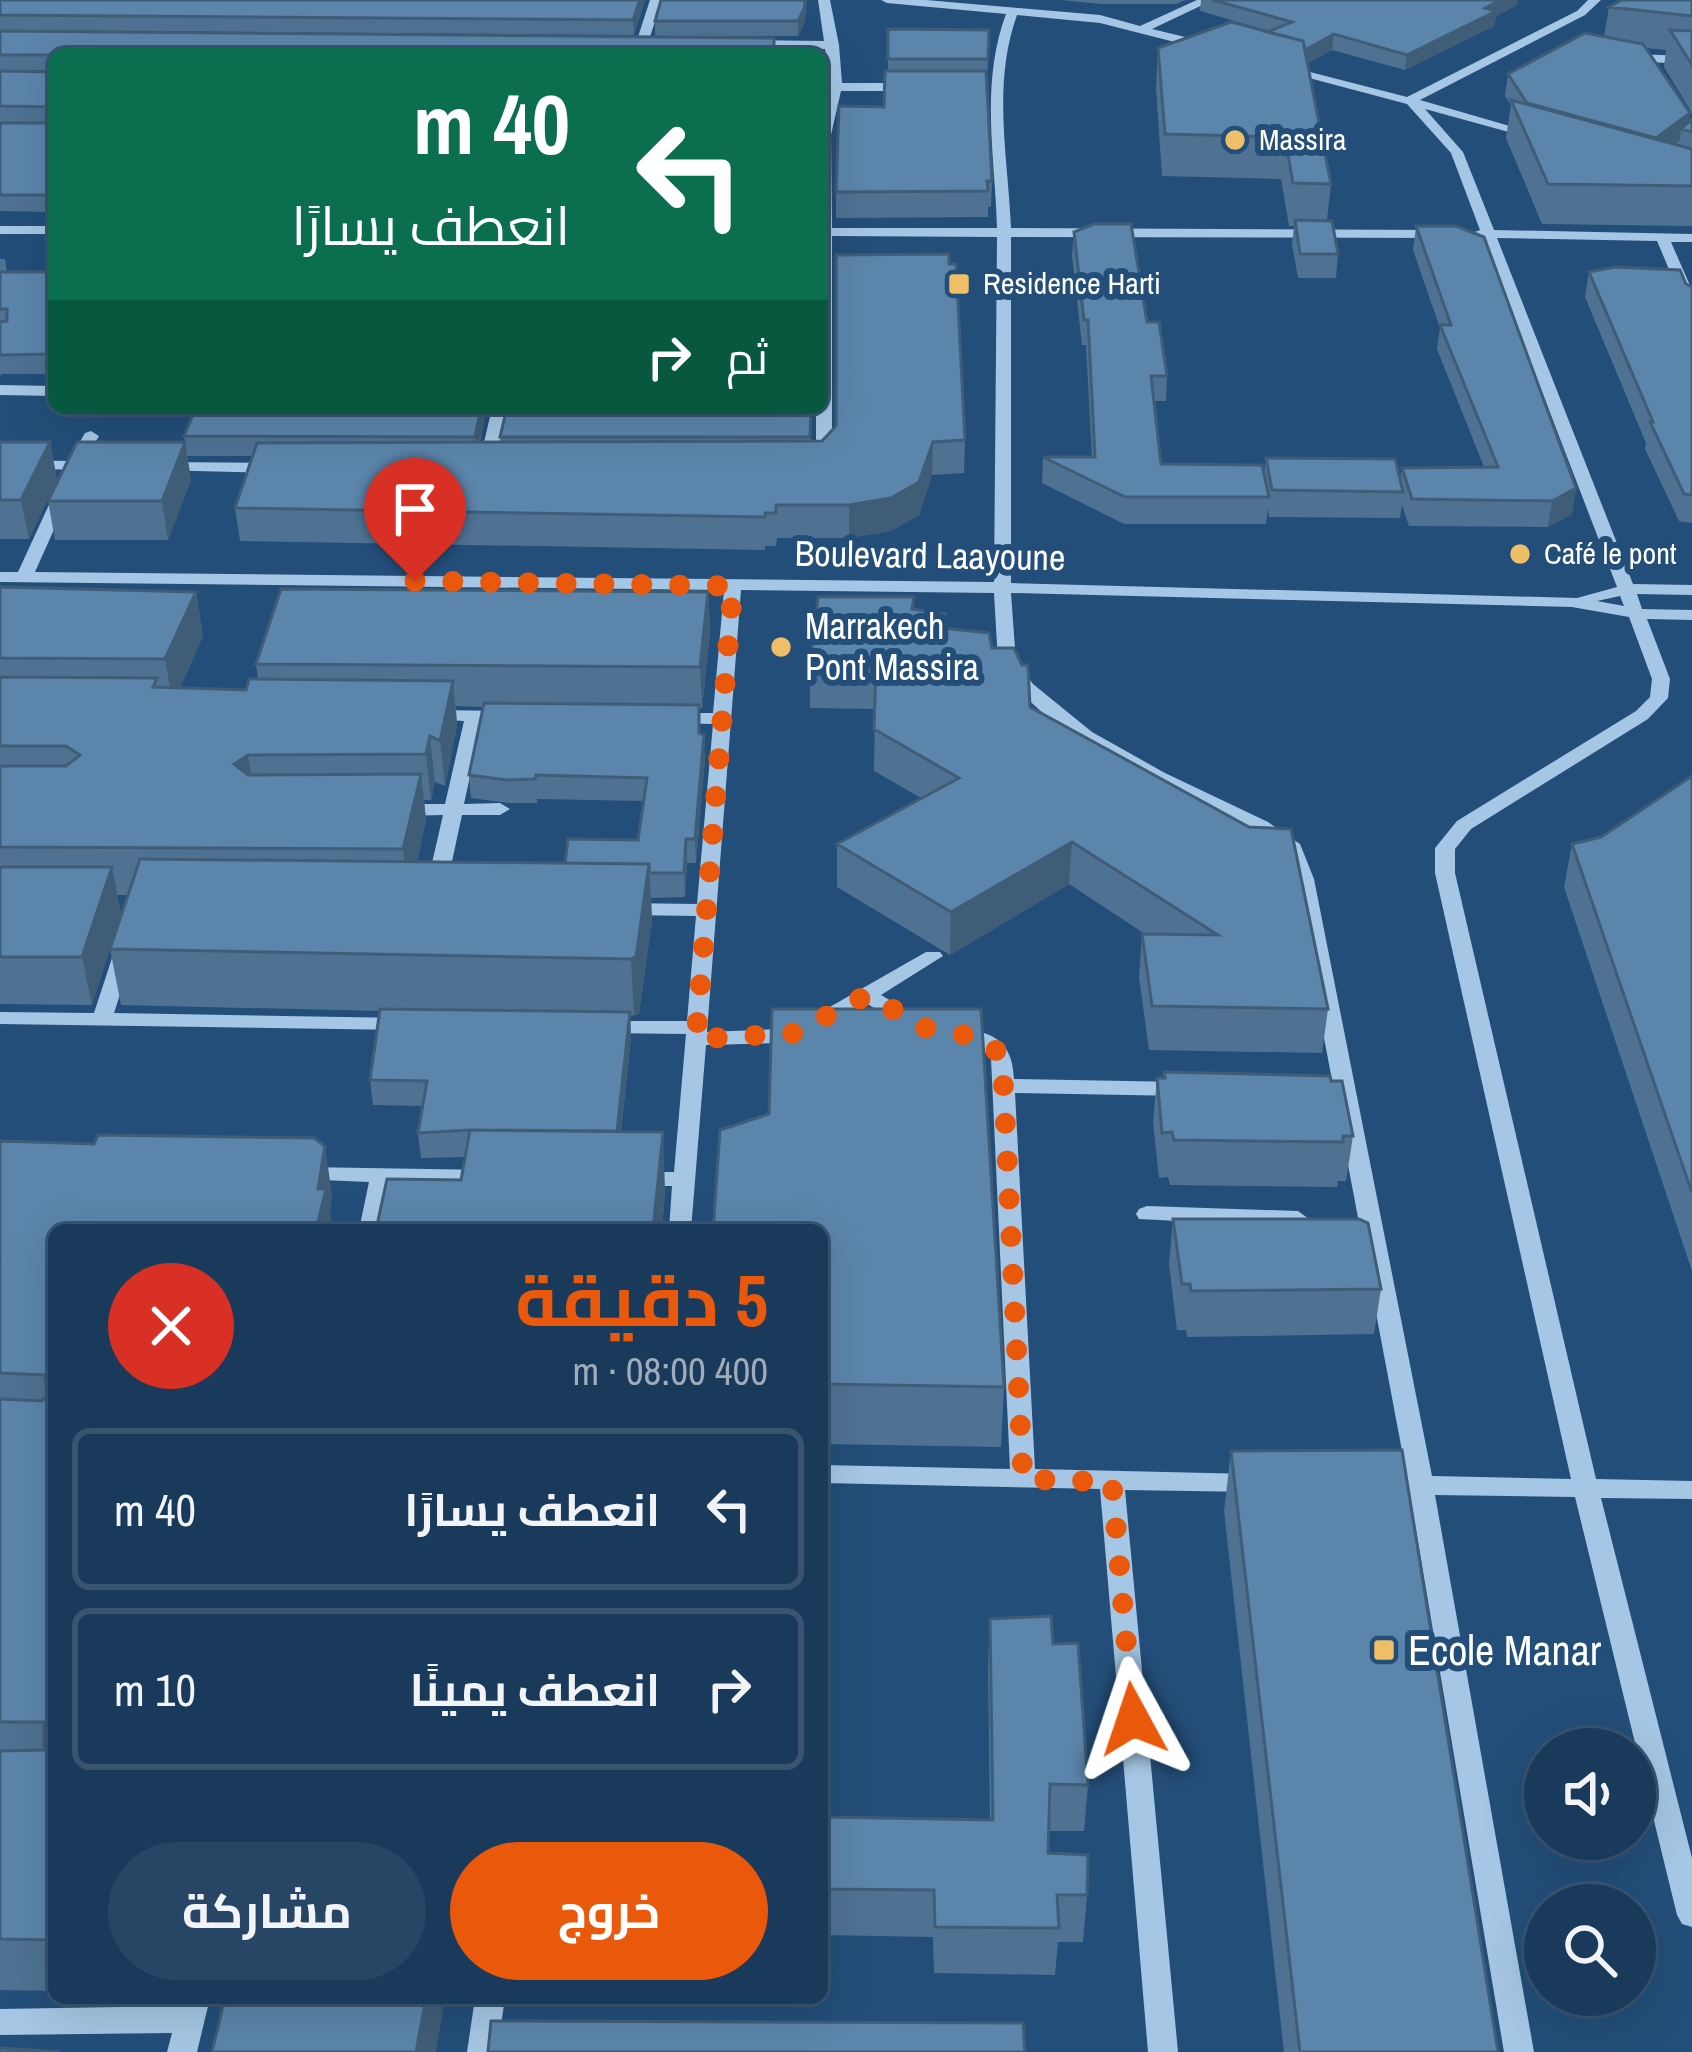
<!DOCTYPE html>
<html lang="ar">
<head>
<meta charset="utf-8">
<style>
  :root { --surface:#1a3a5b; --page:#274564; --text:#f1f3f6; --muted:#9fadbb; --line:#385471; --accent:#ea580c }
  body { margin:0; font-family:"Archivo Narrow",Cairo,sans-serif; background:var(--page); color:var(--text); direction:rtl; height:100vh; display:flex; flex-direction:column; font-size:45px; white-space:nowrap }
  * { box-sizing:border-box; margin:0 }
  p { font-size:39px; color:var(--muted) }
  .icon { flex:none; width:66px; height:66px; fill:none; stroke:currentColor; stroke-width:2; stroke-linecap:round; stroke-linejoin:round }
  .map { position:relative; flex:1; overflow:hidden; direction:ltr }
  .sheet { position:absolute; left:48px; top:1224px; width:780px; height:780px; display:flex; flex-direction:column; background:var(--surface); border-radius:18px; box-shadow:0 12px 48px #0002,0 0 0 3px var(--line); direction:rtl }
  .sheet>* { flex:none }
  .top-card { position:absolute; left:48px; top:48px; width:780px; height:366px; border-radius:18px; box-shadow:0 12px 48px #0002,0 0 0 3px var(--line); direction:rtl; background:#0b6e4f; color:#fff; overflow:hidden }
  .fabs { position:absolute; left:1524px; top:1728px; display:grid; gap:24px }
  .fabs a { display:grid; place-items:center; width:132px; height:132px; border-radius:50%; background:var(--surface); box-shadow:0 12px 48px #0002,0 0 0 3px var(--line); font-size:60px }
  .pin { position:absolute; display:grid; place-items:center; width:102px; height:102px; color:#fff; margin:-123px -51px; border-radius:50% 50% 50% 0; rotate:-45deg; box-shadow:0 0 12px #0007 }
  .pin .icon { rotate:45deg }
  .me { position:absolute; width:132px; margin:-66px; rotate:355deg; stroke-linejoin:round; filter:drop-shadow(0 0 9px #0008) }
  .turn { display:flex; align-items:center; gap:42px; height:252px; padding:0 60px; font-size:54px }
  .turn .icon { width:156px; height:156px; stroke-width:2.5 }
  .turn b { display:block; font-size:84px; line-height:102px }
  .then { display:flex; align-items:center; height:114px; padding:0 60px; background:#0003; gap:24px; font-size:45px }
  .round { display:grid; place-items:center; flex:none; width:126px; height:126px; border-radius:63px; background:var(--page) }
  .headline { display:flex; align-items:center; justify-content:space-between; height:204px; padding:0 60px }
  h1 { font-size:72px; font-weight:700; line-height:90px; color:var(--accent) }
  .primary-button { display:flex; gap:24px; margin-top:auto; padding:24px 60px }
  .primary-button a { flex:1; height:138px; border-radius:72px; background:var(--accent); color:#fff; font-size:48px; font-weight:700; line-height:138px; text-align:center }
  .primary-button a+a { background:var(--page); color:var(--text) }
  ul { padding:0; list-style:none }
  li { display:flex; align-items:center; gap:36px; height:162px; margin:0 24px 18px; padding:0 36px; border:6px solid var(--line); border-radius:18px }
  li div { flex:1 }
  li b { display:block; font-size:45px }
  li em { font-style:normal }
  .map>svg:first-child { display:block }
</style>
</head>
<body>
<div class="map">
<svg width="1692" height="2052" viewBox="0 0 1692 2052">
  <rect width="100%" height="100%" fill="#234e79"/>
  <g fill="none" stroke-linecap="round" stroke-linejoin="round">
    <path fill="#a5c6e4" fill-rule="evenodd" d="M298,0H310L283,54H271Z
      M650,0H662L648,43L642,47L636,43Z
      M818,0H830L839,45L842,83H912L918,87L912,91H841L831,135L832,228H997C995,156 980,84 1006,14L887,3L881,0H926L1100,15L1140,26L1197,0H1213L1152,29L1210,43L1212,46L1206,50L1100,23L1017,15C992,85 1008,156 1011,228L1439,230L1446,234L1439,238L1011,237V583L1577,598L1617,587L1483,238L1470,234L1480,230L1451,153L1407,104L1279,70V64L1407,97L1577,11L1588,0H1601L1585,15L1420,100L1537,134L1531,138L1425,109L1463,152L1494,230L1692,234V242H1671L1692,290V311L1685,307L1657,241L1497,238L1633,584L1692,585V595L1637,594L1642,609L1692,610V620L1647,619L1670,679L1668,698L1648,719L1471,829L1455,849V873L1596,1479L1692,1481V1499L1601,1498L1692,1858V1927L1682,1924L1677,1915L1575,1497L1435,1495L1534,2052H1504L1410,1494L1402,1492L1398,1485L1407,1477L1294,879L1284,851L1254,830L1115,761L1047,717L1020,692L998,662L994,593L741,590L707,1032L779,1029L800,1024L926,952H940L943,956L881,995L920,1018L923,1023L920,1028H906L866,1003L814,1034L779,1043L706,1045L691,1230H669L672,1186H641L630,1179L641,1172H674L686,1034L602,1033L591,1027L602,1021H687L696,916L625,915L615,909L625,903L697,904L713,724L673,723L664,718L673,713H713L724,590L0,582V572H18L53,496L61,491L69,496L35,572L994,582L997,237L832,236V458L819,468L811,463L816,457V408H822V120L829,91L822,90V84L829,83L825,49L745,48L739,44L745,40L824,41ZM1011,593L1572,607L1629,617L1652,679L1650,697L1636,711L1457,821L1435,848V873L1571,1479L1432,1476L1314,879L1300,844L1268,822L1165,773L1092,732L1033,684L1016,662ZM1620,596L1624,606L1597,601Z
      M1628,54L1692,56V64L1624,61V55Z
      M0,226H54V234H0Z
      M0,385L54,386V396L0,395Z
      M492,408H508L494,468L486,473L478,468Z
      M91,431L99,436L85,461L99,463V469L0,470V460L69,461L85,433Z
      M161,462L273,463L281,468L273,473L155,470L153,467Z
      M433,710L509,711L518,716L509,721H482L464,804L500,803L510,809L500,815H462L446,889L436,895L426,889L443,815L398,816L388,810L398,804H445L464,721L427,719L424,715Z
      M124,946L134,952L114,1013L403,1018L413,1024L403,1030L0,1024V1012L94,1013L114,952Z
      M955,1026C992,1033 1012,1038 1014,1079L1183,1082L1194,1089L1183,1096L1015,1093L1035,1469L1253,1474L1262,1476L1266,1483L1262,1490L1253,1492L1125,1490L1178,2052H1148L1100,1489L822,1483V1465L1010,1469L991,1058L975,1043L948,1038L944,1033L948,1028Z
      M305,1167L489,1170L500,1177L489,1184L392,1183L381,1230H359L369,1182L297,1179L294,1174L297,1169Z
      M1147,1206L1298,1211L1309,1219L1298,1227L1139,1219L1136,1214L1139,1209Z
      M180,1998H210L197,2052H167L172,2033L0,2035V2009L178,2006Z
      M475,1998H505L497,2052H467Z"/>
  </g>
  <path fill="#4f7293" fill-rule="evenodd" d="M0,0H645L634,35L0,30Z
    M807,0L804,24L798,36H655V21Z
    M1060,0H1186L1176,4H1102Z
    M1201,0H1518L1517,5L1496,16L1494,26L1405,70L1332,50L1308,63L1331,184L1327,220L1338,254L1336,278H1298L1292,244L1294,226H1289L1281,179L1162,176L1156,88L1158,48L1269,31L1200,11Z
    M1692,0V113L1664,67L1666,50L1646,48L1690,113L1688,123L1692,119V226L1542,224L1506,138L1511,105L1505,96L1508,74L1604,37L1609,7Z
    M888,29L989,30L987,79L992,181L991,207H988V217L836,218V192L884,107L888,71Z
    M0,31L54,54V212L0,211V123H51L0,122V71L51,72L52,70H0Z
    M1416,226L1576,488L1572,514L1548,527L1409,526L1402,505L1400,518L1269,517L1268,508L1266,524H1124L1042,483L1043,457H1092L1086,345H1082L1072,256L1074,232L1147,322L1167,376L1166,401H1154L1161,464L1264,475L1266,458L1400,479L1402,468L1484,467L1437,349L1440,328L1413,250Z
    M0,259H5L7,272H54V374H2L0,376Z
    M1589,272L1686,284L1692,287V523L1679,521L1645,449L1646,443L1585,297Z
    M196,408H487L480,442H501L500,437L812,408L811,441L965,440L964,473L932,475L919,515L891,531L849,538H777L776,546H765V550L240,541L235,508L253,456H187L184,436Z
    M0,442H50L57,480L29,539H0Z
    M185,442L191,480L168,540H55L48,501Z
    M0,587L196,592L203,636L180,688L246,690L258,679L256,664L708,592L710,632L702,708H699L700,734L705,758L696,863H687L685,897L651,898L652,920L639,1014L630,1016L631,1038L621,1132L665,1190L662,1230H376L461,1180L466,1157L421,1158L418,1133L422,1106L373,1105L370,1080L380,1011L121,1005L110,949L128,895H117L121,914L92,1005L0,1004ZM456,706L483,707L469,775L471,798L509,803H537V799L643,801L638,840L565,863L417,862L426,820L424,800H431L435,782L445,786L457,726Z
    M914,609L945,614L944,628L992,648L1030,707L1328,1009L1322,1053L1149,1050L1139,977L1142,934H1145L1069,884L950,955L837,887V844L921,798L874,771L875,709L810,708V667Z
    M1692,776V1271L1564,887L1572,844L1601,837Z
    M1164,1072L1353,1136L1346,1181H1338L1337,1187L1170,1185L1168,1177L1159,1178L1153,1122L1157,1078H1164Z
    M0,1141L332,1195L330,1211L54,1230V1991L0,1990Z
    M1173,1219L1381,1289L1374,1334L1187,1337L1186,1330H1177L1169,1264Z
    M822,1230L1004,1387L1001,1447L822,1444Z
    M1231,1451L1498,2052H1284L1224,1511Z
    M990,1619L1053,1644L1088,1785L1084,1831H1048V1853L1087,1895L1083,1942H1058L1055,1975L934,1973L933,1937L822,1935V1817L990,1820L988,1665Z"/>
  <path fill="#405d78" d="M640,0H645L634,35L633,20Z
    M805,0H807L804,24L798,36V21Z
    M1500,0H1518L1517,5L1496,16L1494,26L1405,70L1407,55Z
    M1334,34L1332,50L1304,66L1305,50Z
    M1690,113L1686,131L1681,129L1680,140L1652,161L1656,138Z
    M481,408H487L476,456L475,437Z
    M50,442L57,480L29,539L21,500Z
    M185,442L191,480L168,540L162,501Z
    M933,442L932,475L919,515L891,531L849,538V505Z
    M1576,488L1572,514L1548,527L1552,501Z
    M196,592L203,636L173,704L165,659Z
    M708,592L710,632L702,708L700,667Z
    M945,614L944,655L932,627Z
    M453,681L457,726L445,786L440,741Z
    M704,735L705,758L696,863L695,839Z
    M430,736L435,782L431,800L426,754Z
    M248,755L255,800L234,764Z
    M421,774L426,820L409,896L403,849Z
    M686,839L687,863L685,897L684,873Z
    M1072,842L1069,884L950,955L951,912Z
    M649,864L652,920L639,1014L634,1016L631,959Z
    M112,867L121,914L92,1005L82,957Z
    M630,1012L631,1038L617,1167L616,1141Z
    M663,1132L665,1190L662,1230H653Z
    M325,1146L332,1195L330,1211L332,1230H316L318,1189Z
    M426,1998H445L436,2052H416Z"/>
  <path fill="#5c85ab" stroke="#405d78" stroke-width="3" d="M0,0H640L633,20L0,15Z
    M661,0H805L804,9L798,21H655Z
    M1213,0H1500L1485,8L1496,11L1407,55L1334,34L1305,50L1303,41L1267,32L1292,22Z
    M1622,0H1692V16L1609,7Z
    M1231,22L1303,41L1331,184L1293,183L1285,137L1165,134L1158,48Z
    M888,29L989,30L988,59H888Z
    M1670,30L1692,31V65Z
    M0,31L774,38V54H54V58L51,55H0Z
    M1585,33L1643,44L1690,113L1656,138L1527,103L1508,74Z
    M54,65V107L0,106V71L51,72Z
    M885,71H986L992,181H987L988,191L836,192L839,106L884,107Z
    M1511,100L1692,149V186L1548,184Z
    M54,110V195H0V123H51Z
    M1692,119V132L1681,129Z
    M1295,220L1332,221L1338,254H1300Z
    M1094,224H1131L1147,322H1159L1167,376H1151L1161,464L1262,465L1269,497H1125L1043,457H1095L1088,320H1084L1074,232Z
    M1416,226H1456L1484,237L1576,488L1552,501L1412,499L1402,468L1498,467L1440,325H1451Z
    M949,254V264H956L965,440L933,442L919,482L891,498L849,505H776V513H765V517L235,508L257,443L822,441L836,426V255Z
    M1615,267L1680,270L1686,284L1692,287V495L1684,494L1650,422H1653L1589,272Z
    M0,272H54V354L0,355V322L7,321V309H0Z
    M196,408H481L475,437L184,436Z
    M507,408H811L810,437H500Z
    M0,442H50L21,500H0Z
    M77,442H185L162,501H48Z
    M1266,458L1395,459L1403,492L1272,490Z
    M0,587L196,592L165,659L0,658Z
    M281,589L708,592L700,667L256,664Z
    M818,597H914L912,609L945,614L932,627L989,633L992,648H1014L1022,665H1028L1030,707L1249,827L1291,829L1328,1009L1152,1006L1142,934L1218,935L1072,842L951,912L837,844L959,778L874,729L876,668L810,667Z
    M0,677L157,678L153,687L219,689L246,690L249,679L453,681L440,741L430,736L426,754L248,755L234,764L248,775L421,774L403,849L0,847V766H66L80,755L66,746H0Z
    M484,703L699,705V733L704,735L695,839H686L684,873H649V864L565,863L568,839L638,840L647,778L536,775L535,779L507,780L469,775Z
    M1692,776V1193L1572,844L1601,837Z
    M140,859L649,864L636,957L631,959L110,949Z
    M0,867H112L82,957H0Z
    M380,1009L630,1012L617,1131L470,1130L418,1133L427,1081L370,1080Z
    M772,1009H981L1004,1387L822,1384V1230H713L720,1130L769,1114Z
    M1164,1072L1330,1076L1331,1081H1342L1353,1136H1343V1142L1174,1140L1172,1132L1162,1133L1157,1078H1165Z
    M470,1130L663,1132L653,1230H376L387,1179L461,1180Z
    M98,1135L314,1138L325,1146L318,1189H326L316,1230H54V1940L0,1939V1751L44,1750V1722H0V1399L42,1401L47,1396L45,1375L0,1373V1141L94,1144Z
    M1173,1219H1359L1368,1223L1381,1289L1191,1291L1190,1284H1182Z
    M1402,1450L1498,2052H1300L1231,1451Z
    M1051,1616L1053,1644L1078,1643L1088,1785L1050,1784L1048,1853L1088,1855L1087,1895H1057L1059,1928L935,1927L934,1890L822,1889V1817L993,1820L990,1619Z
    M225,1998H426L416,2052H212Z
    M491,2021L1023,2023L1025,2052H488Z
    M0,2048L60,2052H0Z"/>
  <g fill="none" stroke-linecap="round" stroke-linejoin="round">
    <path stroke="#ea580c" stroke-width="21" stroke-dasharray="0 37.8" d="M415,581L733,586L696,1039L794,1033L867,995L926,1028L982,1038L1002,1056L1023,1479L1112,1482L1133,1719"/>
  </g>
  <g fill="#efbf68" stroke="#234e79" stroke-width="4.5">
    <circle cx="1235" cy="140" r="12"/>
    <rect x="947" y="272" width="24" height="24" rx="6"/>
    <circle cx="1520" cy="554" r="12"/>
    <circle cx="781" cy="647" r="12"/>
    <rect x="1372" y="1638" width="24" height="24" rx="6"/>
  </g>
  <g text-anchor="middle" stroke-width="12" stroke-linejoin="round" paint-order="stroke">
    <g font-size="30" fill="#fff" stroke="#234e79" text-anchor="start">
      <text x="1259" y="150">Massira</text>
      <text x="983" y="294">Residence Harti</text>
      <text x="1544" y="564">Café le pont</text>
    </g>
    <g font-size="36" fill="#fff" stroke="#234e79">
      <text transform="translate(930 555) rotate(1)" y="13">Boulevard Laayoune</text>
    </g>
    <g font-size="36" fill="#fff" stroke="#234e79" text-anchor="start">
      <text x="805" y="639">Marrakech<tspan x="805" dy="41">Pont Massira</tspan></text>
    </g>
    <g font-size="42" fill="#fff" stroke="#234e79" text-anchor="start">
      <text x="1408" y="1665">Ecole Manar</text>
    </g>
  </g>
</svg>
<div class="fabs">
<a><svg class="icon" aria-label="sound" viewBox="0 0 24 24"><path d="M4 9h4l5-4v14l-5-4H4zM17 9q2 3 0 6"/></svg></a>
<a><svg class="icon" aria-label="search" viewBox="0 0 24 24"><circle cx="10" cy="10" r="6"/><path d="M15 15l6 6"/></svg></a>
</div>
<div class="pin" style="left:415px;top:581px;background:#d93025"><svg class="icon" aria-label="arrive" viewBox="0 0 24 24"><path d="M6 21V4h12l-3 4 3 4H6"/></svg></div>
<svg class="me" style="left:1133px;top:1719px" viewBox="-20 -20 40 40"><path d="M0-17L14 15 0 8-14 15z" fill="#ea580c" stroke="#fff" stroke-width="4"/></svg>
<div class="top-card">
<div class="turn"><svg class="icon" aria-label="left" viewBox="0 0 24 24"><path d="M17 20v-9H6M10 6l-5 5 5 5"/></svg><div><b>40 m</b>انعطف يسارًا</div></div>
<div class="then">ثم<svg class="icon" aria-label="right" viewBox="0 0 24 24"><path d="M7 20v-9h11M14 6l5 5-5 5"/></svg></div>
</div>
<section class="sheet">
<div class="headline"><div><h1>5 دقيقة</h1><p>400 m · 08:00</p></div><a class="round" style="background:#d93025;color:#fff"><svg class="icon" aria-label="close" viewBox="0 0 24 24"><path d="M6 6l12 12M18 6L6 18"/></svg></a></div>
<ul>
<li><svg class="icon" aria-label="left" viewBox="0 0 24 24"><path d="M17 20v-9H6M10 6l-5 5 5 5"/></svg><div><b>انعطف يسارًا</b></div><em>40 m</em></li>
<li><svg class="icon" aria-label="right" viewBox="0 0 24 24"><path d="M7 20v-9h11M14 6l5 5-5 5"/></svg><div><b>انعطف يمينًا</b></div><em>10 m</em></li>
</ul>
<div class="primary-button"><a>خروج</a><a>مشاركة</a></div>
</section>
</div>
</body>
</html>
